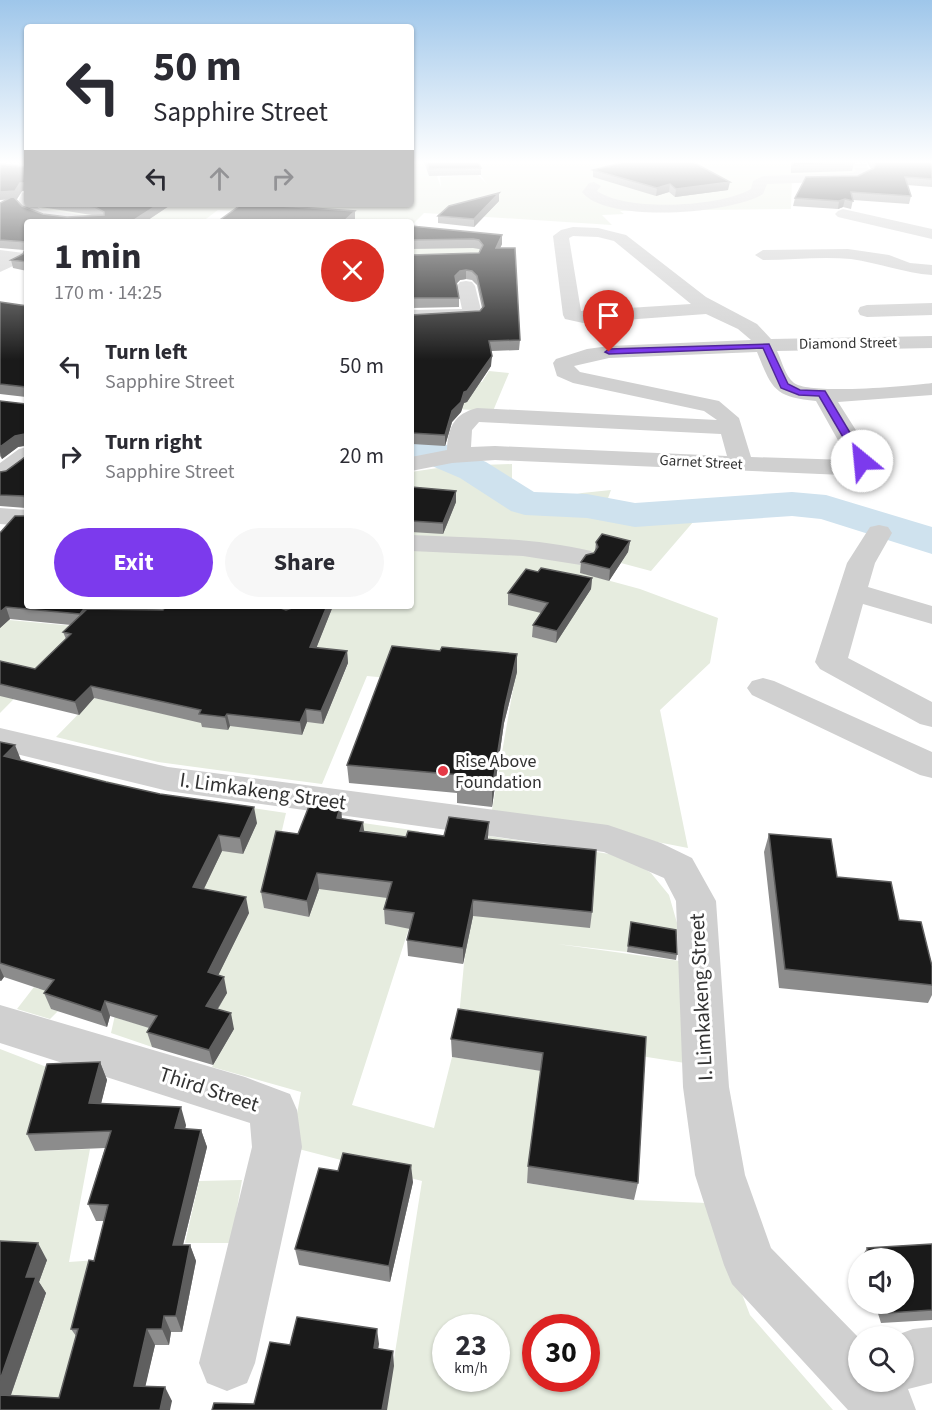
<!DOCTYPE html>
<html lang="en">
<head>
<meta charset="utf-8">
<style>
  :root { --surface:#fff; --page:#f7f7f7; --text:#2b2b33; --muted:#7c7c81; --accent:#7c3aed }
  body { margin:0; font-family:"Source Sans 3",sans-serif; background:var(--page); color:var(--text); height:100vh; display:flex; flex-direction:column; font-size:22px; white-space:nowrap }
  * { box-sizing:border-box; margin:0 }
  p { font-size:20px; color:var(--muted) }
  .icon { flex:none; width:33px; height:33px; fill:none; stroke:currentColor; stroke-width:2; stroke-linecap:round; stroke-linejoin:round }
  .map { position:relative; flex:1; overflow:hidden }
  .details { position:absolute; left:24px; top:219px; width:390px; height:390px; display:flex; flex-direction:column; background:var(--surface); border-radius:6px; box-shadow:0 2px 4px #0004 }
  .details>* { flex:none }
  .banner { position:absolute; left:24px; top:24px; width:390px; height:183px; border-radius:6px; box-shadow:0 2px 4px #0004; background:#fff; color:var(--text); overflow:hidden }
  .tools { position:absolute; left:848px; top:1248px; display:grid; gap:12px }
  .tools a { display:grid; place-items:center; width:66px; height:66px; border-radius:50%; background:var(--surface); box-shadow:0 2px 4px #0004; font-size:30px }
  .speed { position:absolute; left:432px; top:1314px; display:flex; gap:12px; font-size:30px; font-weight:700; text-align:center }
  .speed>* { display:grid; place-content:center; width:78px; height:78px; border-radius:50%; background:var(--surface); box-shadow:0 2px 4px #0004; line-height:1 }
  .speed small { font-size:15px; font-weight:400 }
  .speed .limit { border:9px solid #d22; background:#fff; color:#111 }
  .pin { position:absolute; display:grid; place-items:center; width:51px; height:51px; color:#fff; margin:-62px -26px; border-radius:50% 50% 50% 0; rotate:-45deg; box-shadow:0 0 6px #0007 }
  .pin .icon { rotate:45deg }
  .me { position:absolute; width:66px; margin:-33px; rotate:332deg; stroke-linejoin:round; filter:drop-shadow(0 0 4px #0008) }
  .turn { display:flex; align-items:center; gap:21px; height:126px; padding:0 30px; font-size:27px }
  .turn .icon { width:78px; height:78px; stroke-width:2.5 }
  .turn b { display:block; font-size:42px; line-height:51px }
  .lanes { display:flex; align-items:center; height:57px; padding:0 30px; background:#0003; justify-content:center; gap:30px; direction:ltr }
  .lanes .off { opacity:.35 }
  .round { display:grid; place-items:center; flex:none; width:63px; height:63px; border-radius:32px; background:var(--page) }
  .overview { display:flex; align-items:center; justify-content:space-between; height:102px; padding:0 30px }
  h1 { font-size:36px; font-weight:700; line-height:45px }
  .button { display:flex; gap:12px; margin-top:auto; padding:12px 30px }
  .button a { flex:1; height:69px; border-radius:36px; background:var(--accent); color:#fff; font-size:24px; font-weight:700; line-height:69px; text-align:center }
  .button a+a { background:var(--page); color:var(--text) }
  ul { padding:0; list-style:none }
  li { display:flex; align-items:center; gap:18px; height:90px; padding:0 30px }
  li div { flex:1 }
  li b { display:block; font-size:22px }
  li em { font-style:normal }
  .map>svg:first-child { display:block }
</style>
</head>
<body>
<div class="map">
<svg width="932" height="1410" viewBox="0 0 932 1410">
  <rect width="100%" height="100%" fill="#fff"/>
  <path fill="#e6ecdf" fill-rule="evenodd" d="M411,162H464L433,166L441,187L440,177L478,175L487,184L471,162H852L859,171L855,175L792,177L791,209L620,211L624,214L602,215L612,225L424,213L414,223L218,210C212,214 205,221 199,222C176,226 46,220 35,204H411Z
    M411,243L500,248V253L411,255Z
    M489,371L509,373L493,411L415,407L411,380L449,379L482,382Z
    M512,464V490L528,504L582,493L611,490L603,512L628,518L700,514L651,571L621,563L628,552L581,573L640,589L718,618L710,663L660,710L688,848L492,810L516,672L388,678L367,676L322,784L158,762L56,737L94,698L174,716L302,735L307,722L323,723L348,664L294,658L292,639L320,638L333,606H411V472L451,466Z
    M9,620L85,627L0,713V628Z
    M21,760L161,794L286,813L264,908L309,917L320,886L389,898L385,924L409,928L352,1105L434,1128L452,1057L542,1071L527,1183L634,1200L707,1203L750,1315L833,1410H386L422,1181L291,1147L301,1092L212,1067L234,1029L210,1021L226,992L153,970L120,1019L141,1025L149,1013L169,1020L152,1047L111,1033L131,943L225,961L249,913L198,902L209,878L200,876L213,850L243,853L257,823L158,809L154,823L126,816L135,803L111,797L100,809L74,802L83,791L9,774ZM446,1328H496V1378H446ZM536,1328H586V1378H536Z
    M342,820L419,831L414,848L397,851Z
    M489,836L623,856L651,873L669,895L681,937L630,929L627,952L557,944L680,961L685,1063L458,1027L467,932Z
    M46,980L51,1009L58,1011L50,1019L17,1009L34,987L39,989Z
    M0,1049L57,1071L36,1151L90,1149L69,1262L97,1260L57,1410L6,1409L46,1294L0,1254Z
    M242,1180L231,1243H185L199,1181Z"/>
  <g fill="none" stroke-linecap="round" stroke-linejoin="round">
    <path fill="#cfe2ee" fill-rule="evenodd" d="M411,380L432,388L437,395L431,435L435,440L486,462L534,492L587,494L635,503L792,492L826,495L932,527V554L821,519L792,516L635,527L587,518L525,515L511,511L460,478L411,457Z"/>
    <path fill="#d0d0d0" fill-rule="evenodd" d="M4,162H22L20,164L27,165V173L0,170V164Z
      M851,162H865L871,173L856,181L767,184L763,194C731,214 607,224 582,192L589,183L594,182L601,186L597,191C627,212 721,207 751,189L753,181L763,176L853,173L856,171Z
      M27,192V204H33L40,209L96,217L104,222C77,222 35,228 17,204L22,193Z
      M843,209L932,229V239L838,217L835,214L838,211Z
      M573,227L598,228L626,235L706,297L757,324L771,339L932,336V348L777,351C782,361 785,376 794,383C810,395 909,386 932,383V395L838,402L873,457L869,470L843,475L495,460L452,463L411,471V457L447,450C448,427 454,414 477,408L717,420L704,411L573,383L557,376L553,363L556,359L587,349L609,346L751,340L738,329L706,314L583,323L565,319L563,315L553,236L561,230ZM573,236L598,237L614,241L691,304L581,311L569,238ZM757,352C772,389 774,397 816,401L849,460L751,457L739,418L719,401L580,372L574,366L609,358ZM479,422L721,434L727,456L495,446L471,447L472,430Z
      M848,249L889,255L910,263L932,265V275C904,273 879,263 851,259C822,256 792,260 763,260L755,255L763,250Z
      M0,250L24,253L26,257L24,261L0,272Z
      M466,281L472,282L475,286L482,314L480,318L411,322V310L462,309L457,286L460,282Z
      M932,303V315L867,317L860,315L858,311L860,307L867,305Z
      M27,447V466L9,480L0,482V463L19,449Z
      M0,508L27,510V526L0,524Z
      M879,525L888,527L892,533L875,563L868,587L932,606V624L863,604L848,658L932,702V727L920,724L820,669L815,662L847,563L870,527Z
      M411,535C471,538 532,537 591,551L595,557L591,563L581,565L523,556L411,551Z
      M763,678L774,681L932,752V778L920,775L752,695L747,688L752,681Z
      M0,728L168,767L608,825L661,843L692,858L716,901L729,1087L745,1175L771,1248L858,1337V1382H903V1336H894L913,1329L932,1327V1383L908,1389L916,1410H848L732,1284L724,1265L695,1175L683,1087L676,901L664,878L604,852L168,791L0,750Z
      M0,1005L245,1077L290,1094L297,1110L302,1147L255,1363L247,1383L227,1391L207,1383L199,1363L252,1147L250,1123L0,1043Z"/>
  </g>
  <path fill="#8c8c8c" d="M424,162H478L481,168V175L429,176Z
    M791,162H854V163L852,171L791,173Z
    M867,162H932V187L907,185L911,196L909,204L853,200L851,209L843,207L838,209L793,206L795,198L858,176L871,169Z
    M0,164L27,190L22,191L17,199H16L22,206L43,214L67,217L98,216L41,207L34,204H172L145,222H27V271L13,268L11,260L23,254L24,250L0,248V203L6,200Z
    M593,170L728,190L675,197L669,192L656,196L593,177Z
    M499,201L474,227L438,223V216Z
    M411,226L502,244L500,248L520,340L519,350L491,351V366L467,402L464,403L461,412L452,422L445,446L412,444L413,454L411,455V315L480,311L482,308L477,285L472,280L466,279L460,280L457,283L459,298V307L411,308V255L479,253L480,250L479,249L473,248L411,249Z
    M0,302L27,306V606H98L96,609L163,610L276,607L286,610L298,606H333L316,648L347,651L348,663L323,724L307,722L302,735L230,726L228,730L202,727L201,723L94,698L79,715L0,696V661L35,669L66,639L63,632L71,625L10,619L0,628V533L25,516L26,508L0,506V472L6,471L25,457V446L18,447L2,459L0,456V401L26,404V397L0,394Z
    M411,487L456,491V502L443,534L411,532Z
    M630,541L628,552L609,581L580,573L581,562L594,553L595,551L596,542Z
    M538,572L592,578L591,589L556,643L532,637L533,625L541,613L508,605V593Z
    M440,651L517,654V672L504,723L492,807L457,803V793L349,783L347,765Z
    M0,742L21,761L257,823L243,854L222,851L204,889L249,913L218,975L227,993L218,1009L234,1029L213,1065L152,1047L147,1032L149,1028L110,1016L107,1027L51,1009L44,993L46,991L4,977L1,981H0Z
    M342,819L364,831L406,837L444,836L488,839L592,912L590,928L473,916L463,964L408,956L407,940L410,929L385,924L384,909L387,898L319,889L309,917L264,908L261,892L298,834Z
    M769,834L837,877L899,920L932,966V995L928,1003L779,988L764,852Z
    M631,922L677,954L676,960L627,952Z
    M646,1037L638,1183L634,1200L527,1183L528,1166L541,1071L452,1057L451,1039Z
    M100,1062L107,1080L101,1103L186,1125L185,1129L201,1130L207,1147L183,1245H190L196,1261L182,1332H171L169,1345H155L145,1386L172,1401L0,1410V1241L47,1260L39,1282L46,1293L11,1395L59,1398L76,1336L71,1329L94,1261L104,1221H96L88,1204L105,1148L35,1151L27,1134Z
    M338,1171L413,1182L390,1282L299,1265L295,1249Z
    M932,1244V1320L881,1323L875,1304H903V1258H861L867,1248Z"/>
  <path fill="#5f5f5f" d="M730,182L728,190L675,197L676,189Z
    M20,183H27V190L22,191L17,199L0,200V192Z
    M670,184L669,192L656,196L657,188Z
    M499,193V201L474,227V219Z
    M845,199L843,207L838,209L839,201Z
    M159,204H172L145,222H131Z
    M355,211V219L352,222H343Z
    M502,235V244L496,257V248Z
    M466,270V279L460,280L455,285V276L460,271Z
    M492,356L491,366L467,402L464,403L461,412L452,422L445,446V435L452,411L464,392Z
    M25,434L27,445L18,447L2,459L0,452V447L15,436Z
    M412,443L413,454L411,455V444Z
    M456,491V502L443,534V523Z
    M630,541L628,552L609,581L610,569Z
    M592,578L591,589L556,643L557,631Z
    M86,606H98L84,626L80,614Z
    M327,606H333L312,659L310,647Z
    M6,607L10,619L0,628V612Z
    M347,651L348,663L323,724L321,711Z
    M517,654V672L504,723L492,807V789L505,706Z
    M91,686L94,698L79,715L75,702Z
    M306,709L307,722L302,735L300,722Z
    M227,714L230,726L228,730L225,717Z
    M15,745L21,760L4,756Z
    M341,804L342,820L337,818Z
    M254,807L257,823L243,854L240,838Z
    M363,822L365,838L360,831Z
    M489,822L488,838L485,855V839Z
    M219,835L222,851L197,903L193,887Z
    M317,873L319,889L309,917L307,901Z
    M246,897L249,913L212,988L208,972Z
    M473,900V916L463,964V948Z
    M0,968L4,977L1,981L0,979Z
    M224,977L227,993L210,1021L206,1006Z
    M105,1001L110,1016L107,1027L101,1012Z
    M231,1013L234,1029L213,1065L209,1050Z
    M100,1062L107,1080L97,1120L89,1103Z
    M181,1107L186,1125L181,1146L175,1128Z
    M201,1130L207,1147L179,1261L173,1245Z
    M411,1165L413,1182L390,1282L389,1266Z
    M38,1243L47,1260L39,1282L46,1293L6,1409L0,1401V1380L26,1277Z
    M190,1245L196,1261L182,1332L176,1316Z
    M164,1316L171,1332L169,1345L162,1329Z
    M147,1329L155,1345L142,1401L134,1386Z
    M377,1329L379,1344L376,1363L374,1348Z
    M393,1351L394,1366L387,1410H382Z
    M165,1387L172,1401L170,1410H160Z"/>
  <path fill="#1a1a1a" stroke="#5f5f5f" stroke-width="1.5" d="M427,162H478L481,168L429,169Z
    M624,162H693L730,182L676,189L670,184L657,188L593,170Z
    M793,162H854V163L793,165Z
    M873,162H932V179L905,177L911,196L851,192L853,201L845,199L839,201L795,198L806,177L858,176L874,168L875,165Z
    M0,164L27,167V164V189V183H20L15,191L0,192Z
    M499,193L474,219L438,216L449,206Z
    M13,196L22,206L43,214L67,217L104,215V212L95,207L75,204H159L131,222H27V242L0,240V203Z
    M242,204H250L355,211L343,222H217Z
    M411,226L502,235L496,248H515L520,340L489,341L492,356L467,391L464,392L461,402L452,411L445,435L411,433V315L480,311L484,306L477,276L472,271L466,270L460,271L455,276L459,298H411V255L479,253L483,245L479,240L473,239L411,240Z
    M27,246V262L11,260L23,254L26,247Z
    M0,302L27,306V501H26L24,496L0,495V472L6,471L25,457V434L15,436L0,447V401L26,404V387L0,384Z
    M411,487L456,491L443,523L411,521Z
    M27,503V606H86L80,614L6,607L0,612V533L15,516H25L26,504Z
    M602,534L630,541L610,569L581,562L586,555L594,553L598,547L596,542Z
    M541,568L592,578L557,631L533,625L548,603L508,593L526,569L538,572Z
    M166,606H275L286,610L298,606H327L310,647L347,651L321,711L306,709L300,722L227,714L225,717L199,714L201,710L91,686L75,702L0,684V661L35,669L71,634L63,632L87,609L163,610Z
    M392,646L440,651L442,647L517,654L505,706L492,789L457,785L460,775L347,765Z
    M0,742L15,745L4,756L106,782L160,794L254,807L240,838L219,835L193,887L246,897L208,972L224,977L206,1006L231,1013L209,1050L147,1032L157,1016L105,1001L101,1012L44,993L54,980L0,963Z
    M311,801L341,804L337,818L363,822L360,831L406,837L408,831L444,836L449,817L489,822L485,839L596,850L592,912L473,900L463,948L407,940L414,913L384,909L392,882L317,873L307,901L261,892L276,831L298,834Z
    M769,834L831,839L837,877L891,882L899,920L921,922L932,966V985L785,969Z
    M631,922L676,930L677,954L628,946Z
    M458,1009L646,1037L638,1183L528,1166L543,1053L451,1039Z
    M100,1062L89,1103L181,1107L175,1128L201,1130L173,1245H190L176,1316H164L162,1329H147L134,1386L165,1387L160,1410H0V1395L59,1398L78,1329H71L89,1260L94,1261L108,1205L88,1204L111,1131L27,1134L47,1064Z
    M343,1153L411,1165L389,1266L295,1249L319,1168L338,1171Z
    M0,1241L38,1243L26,1277H36L0,1380Z
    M932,1244V1310L888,1313L885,1304H903V1258H870L867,1248Z
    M297,1317L377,1329L374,1348L393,1351L382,1410H212L214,1403L254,1404L270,1342L290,1345Z"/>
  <linearGradient id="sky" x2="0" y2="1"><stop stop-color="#9ec6ea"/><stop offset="0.45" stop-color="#fff"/><stop offset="1" stop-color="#fff" stop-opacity="0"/></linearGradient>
  <rect width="932" height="360" fill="url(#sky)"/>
  <path fill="#7c3aed" stroke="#51269a" stroke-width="1.5" d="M769,344L788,384L800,390L825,391L867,461L865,463L857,461L819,396L799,395L781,388L763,348L609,354L605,352L609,349Z"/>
  <circle fill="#e63946" stroke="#fff" stroke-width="2" cx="443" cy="771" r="6"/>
  <g text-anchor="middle" stroke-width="6" stroke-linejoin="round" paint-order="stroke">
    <g font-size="15" fill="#333" stroke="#fff">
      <text transform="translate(848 343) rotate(-1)" y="5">Diamond Street</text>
      <text transform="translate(701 462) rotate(3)" y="5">Garnet Street</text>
    </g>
    <g font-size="18" fill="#333" stroke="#fff" text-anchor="start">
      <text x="455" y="767">Rise Above<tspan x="455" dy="21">Foundation</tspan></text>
    </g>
    <g font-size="21" fill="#333" stroke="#fff">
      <text transform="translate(263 791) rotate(8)" y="7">I. Limkakeng Street</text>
      <text transform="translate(701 997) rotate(-93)" y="7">I. Limkakeng Street</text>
      <text transform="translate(209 1089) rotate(18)" y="7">Third Street</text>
    </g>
  </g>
</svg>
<div class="tools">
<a><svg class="icon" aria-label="sound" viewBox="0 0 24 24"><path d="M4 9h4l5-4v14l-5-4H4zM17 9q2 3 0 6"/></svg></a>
<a><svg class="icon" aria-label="search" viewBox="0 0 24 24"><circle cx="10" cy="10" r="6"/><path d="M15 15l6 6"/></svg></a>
</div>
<div class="speed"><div>23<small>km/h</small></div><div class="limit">30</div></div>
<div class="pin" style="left:609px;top:352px;background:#d93025"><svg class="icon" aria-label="arrive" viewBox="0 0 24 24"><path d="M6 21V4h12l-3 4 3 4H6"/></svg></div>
<svg class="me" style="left:862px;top:461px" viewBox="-20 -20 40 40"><circle r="19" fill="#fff"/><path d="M0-13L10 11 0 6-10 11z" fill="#7c3aed"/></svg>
<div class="banner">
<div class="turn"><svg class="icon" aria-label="left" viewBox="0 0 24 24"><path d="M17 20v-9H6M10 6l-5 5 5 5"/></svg><div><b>50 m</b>Sapphire Street</div></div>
<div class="lanes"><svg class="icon" aria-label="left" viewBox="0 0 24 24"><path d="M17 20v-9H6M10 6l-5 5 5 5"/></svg><svg class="icon off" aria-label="ahead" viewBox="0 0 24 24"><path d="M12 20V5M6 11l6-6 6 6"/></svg><svg class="icon off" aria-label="right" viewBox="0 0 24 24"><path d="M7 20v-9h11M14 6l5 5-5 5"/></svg></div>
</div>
<section class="details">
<div class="overview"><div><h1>1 min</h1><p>170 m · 14:25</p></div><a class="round" style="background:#d93025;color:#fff"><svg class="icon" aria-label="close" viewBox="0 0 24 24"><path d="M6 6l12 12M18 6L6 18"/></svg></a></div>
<ul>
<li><svg class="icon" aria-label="left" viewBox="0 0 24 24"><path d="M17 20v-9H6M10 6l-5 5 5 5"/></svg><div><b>Turn left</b><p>Sapphire Street</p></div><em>50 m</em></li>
<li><svg class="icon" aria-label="right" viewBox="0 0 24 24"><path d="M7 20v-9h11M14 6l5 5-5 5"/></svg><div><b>Turn right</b><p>Sapphire Street</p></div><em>20 m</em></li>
</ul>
<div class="button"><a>Exit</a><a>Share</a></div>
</section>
</div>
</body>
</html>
